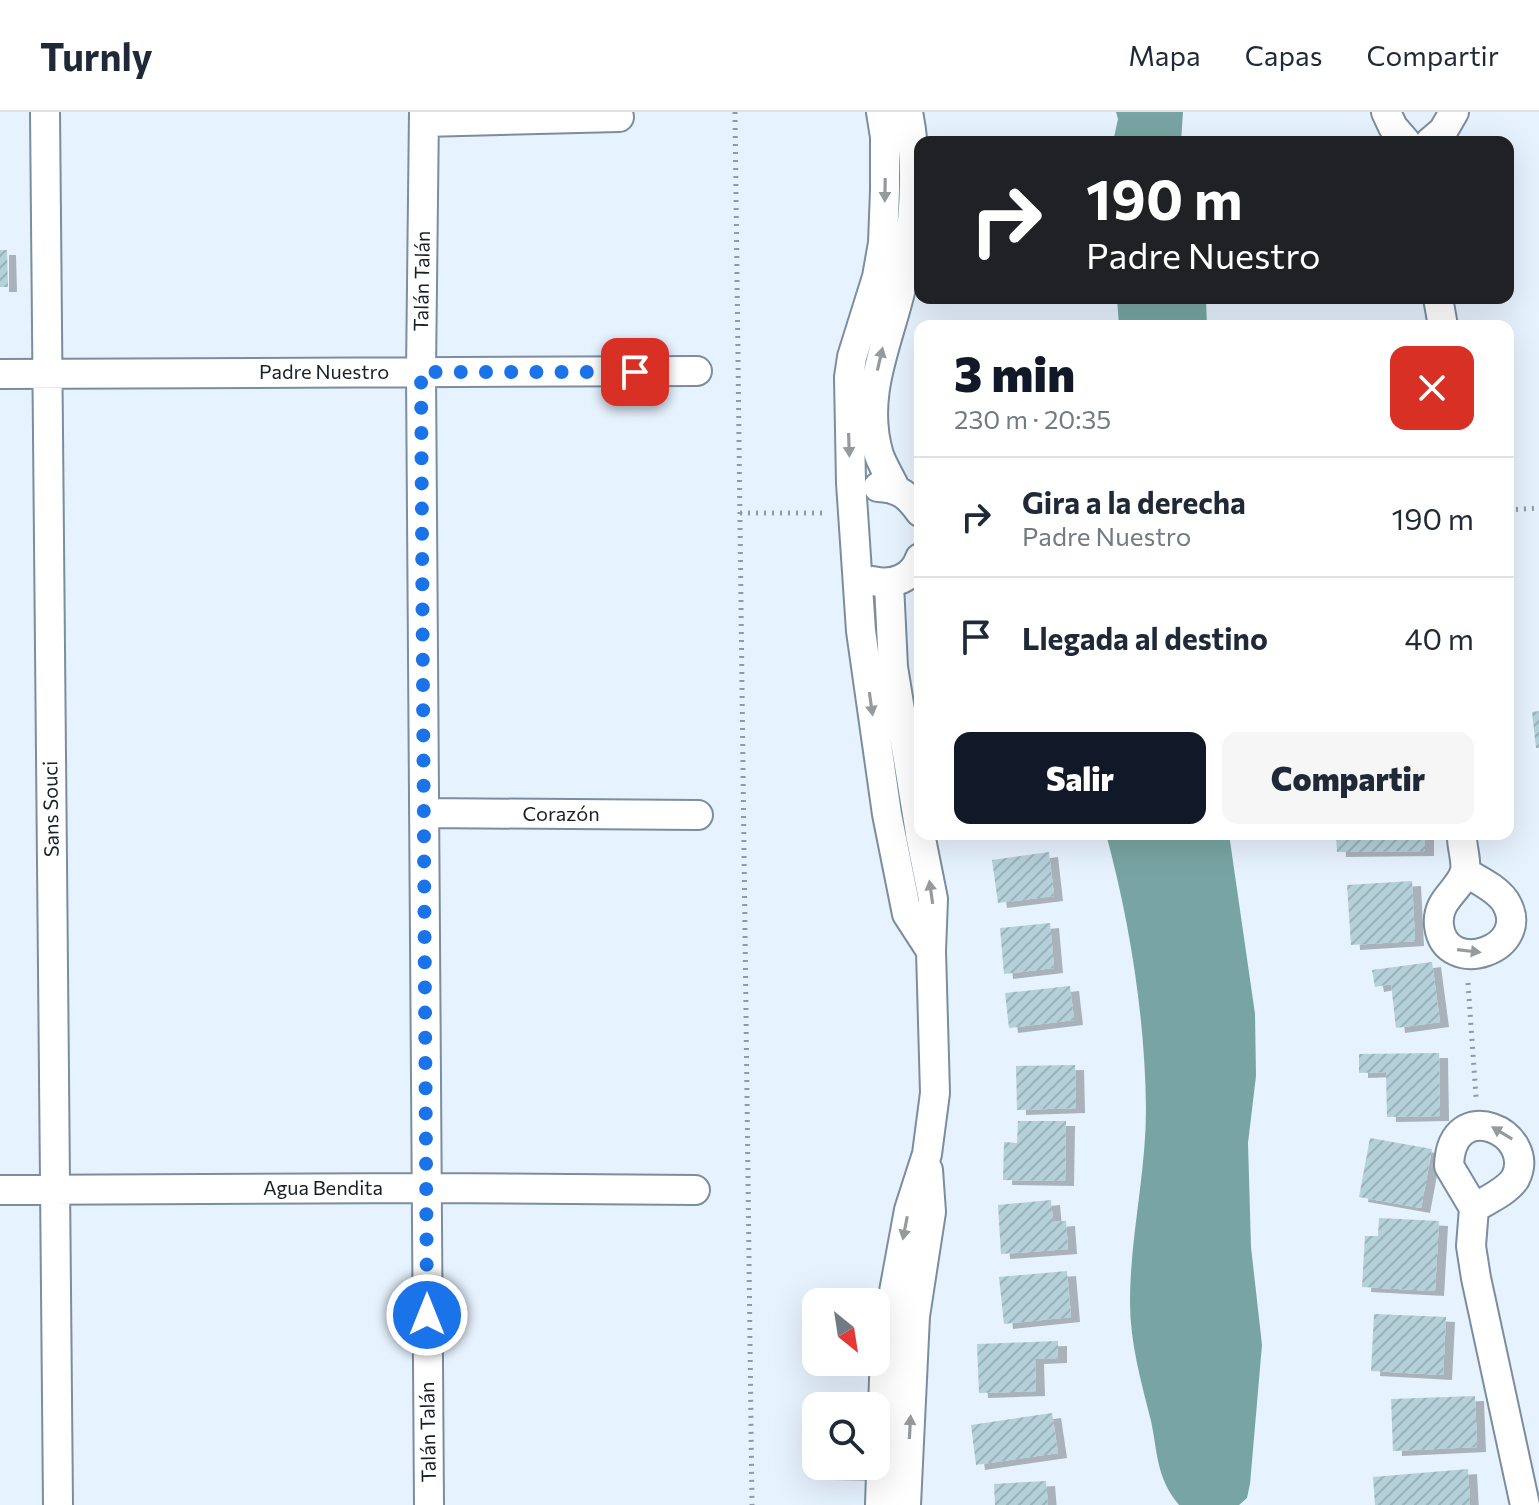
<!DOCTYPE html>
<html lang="es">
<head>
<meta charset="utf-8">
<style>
  :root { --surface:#fff; --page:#f6f6f7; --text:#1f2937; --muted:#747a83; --line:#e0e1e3; --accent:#111827 }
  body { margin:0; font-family:Commissioner,sans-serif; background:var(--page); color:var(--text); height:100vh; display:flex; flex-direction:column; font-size:30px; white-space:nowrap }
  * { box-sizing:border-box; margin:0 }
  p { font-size:26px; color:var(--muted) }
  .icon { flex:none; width:44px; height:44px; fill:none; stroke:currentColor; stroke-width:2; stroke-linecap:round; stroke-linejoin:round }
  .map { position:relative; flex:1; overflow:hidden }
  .sheet { position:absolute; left:914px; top:208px; width:600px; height:520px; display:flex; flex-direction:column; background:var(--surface); border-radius:16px; box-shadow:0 8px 32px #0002 }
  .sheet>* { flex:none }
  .banner { position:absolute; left:914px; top:24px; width:600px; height:168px; border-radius:16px; box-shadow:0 8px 32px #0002; background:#202124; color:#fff; overflow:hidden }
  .needle { width:52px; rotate:150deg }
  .tools { position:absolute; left:802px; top:1176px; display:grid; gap:16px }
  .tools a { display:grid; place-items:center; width:88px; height:88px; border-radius:16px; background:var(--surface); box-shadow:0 8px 32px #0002; font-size:40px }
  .pin { position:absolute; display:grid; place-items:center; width:68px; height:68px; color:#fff; margin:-34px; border-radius:16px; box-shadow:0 4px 12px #0006 }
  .me { position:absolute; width:88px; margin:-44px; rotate:0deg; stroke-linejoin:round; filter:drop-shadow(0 0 6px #0008) }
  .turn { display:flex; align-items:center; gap:28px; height:168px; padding:0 40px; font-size:36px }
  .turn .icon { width:104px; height:104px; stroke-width:2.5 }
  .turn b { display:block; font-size:56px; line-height:68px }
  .round { display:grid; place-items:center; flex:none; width:84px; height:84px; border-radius:16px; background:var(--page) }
  .overview { display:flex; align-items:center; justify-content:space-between; height:136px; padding:0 40px }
  h1 { font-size:48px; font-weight:800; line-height:60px; color:var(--accent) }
  .primary-button { display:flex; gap:16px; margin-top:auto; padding:16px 40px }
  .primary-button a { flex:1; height:92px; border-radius:16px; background:var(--accent); color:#fff; font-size:32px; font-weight:800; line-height:92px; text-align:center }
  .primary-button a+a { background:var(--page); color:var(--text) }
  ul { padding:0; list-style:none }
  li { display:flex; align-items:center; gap:24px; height:120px; padding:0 40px; border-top:2px solid var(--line) }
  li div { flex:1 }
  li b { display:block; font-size:30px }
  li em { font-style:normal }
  header { display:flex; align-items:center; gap:48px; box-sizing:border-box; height:112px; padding:0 40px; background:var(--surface); border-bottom:2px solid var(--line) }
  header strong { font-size:38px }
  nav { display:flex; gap:44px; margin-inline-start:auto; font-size:28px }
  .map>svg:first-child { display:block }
</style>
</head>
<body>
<header>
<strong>Turnly</strong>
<nav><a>Mapa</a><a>Capas</a><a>Compartir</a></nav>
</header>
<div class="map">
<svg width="1539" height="1393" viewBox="0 0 1539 1393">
  <defs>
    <pattern id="building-hatch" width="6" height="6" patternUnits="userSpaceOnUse" patternTransform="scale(2)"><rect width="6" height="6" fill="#b4d0d9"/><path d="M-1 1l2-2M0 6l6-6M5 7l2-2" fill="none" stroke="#9ab2ba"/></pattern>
    <filter id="shadow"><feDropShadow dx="9" dy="5" stdDeviation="0" flood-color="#0004"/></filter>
  </defs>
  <rect width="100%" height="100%" fill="#e6f2fe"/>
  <path fill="#78a5a3" d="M1116,0H1183L1181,30H1113L1118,7Z
    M1117,186H1206L1207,214H1119Z
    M1106,722H1229L1255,902L1256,964L1248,1031L1251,1135L1262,1233L1250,1372L1247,1386L1239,1393H1179C1156,1365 1158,1342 1151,1309C1141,1269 1130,1231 1130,1190C1130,1125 1146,1062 1146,997C1145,905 1130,811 1106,722Z"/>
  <path fill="url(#building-hatch)" filter="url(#shadow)" d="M0,138H7L8,175H0Z
    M1539,599V636H1536L1532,600Z
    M1336,722H1425V739L1337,740Z
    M1049,740L1054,784L998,791L992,748Z
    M1412,769L1415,829L1351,833L1347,773Z
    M1050,811L1054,856L1004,862L1000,816Z
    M1432,850L1440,910L1396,916L1391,872L1375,875L1372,858Z
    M1070,874L1074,908L1009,916L1005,881Z
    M1439,941L1440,1004L1387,1005L1386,960L1359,961V942Z
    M1075,953L1076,996L1017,998L1016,954Z
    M1018,1009H1066L1065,1069L1003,1068L1004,1030L1017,1031Z
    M1370,1026L1432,1037L1421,1096L1359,1085Z
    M1051,1088L1053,1110L1066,1109L1068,1137L1001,1142L998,1093Z
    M1379,1106L1439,1109L1435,1179L1362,1175L1365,1124H1378Z
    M1067,1159L1071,1205L1004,1212L999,1165Z
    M1374,1202L1446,1205L1443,1263L1371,1259Z
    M1058,1229V1246L1035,1247L1036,1279L979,1281L977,1232Z
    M1475,1284L1477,1335L1393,1339L1391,1287Z
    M1052,1301L1058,1341L976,1353L971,1313Z
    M823,1354H865V1364L822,1363Z
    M1468,1357L1470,1393H1375L1373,1365Z
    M1046,1369L1048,1393H995L994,1372Z"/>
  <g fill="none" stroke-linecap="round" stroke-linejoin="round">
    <defs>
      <path id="street" d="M45,0L58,1393
        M424,0L421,260L429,1393
        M881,0L885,25V78L883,131L877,165L852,245L849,265L851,371L861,519L887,702L907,802L931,839
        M1386,0L1393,15L1406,30
        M424,10L619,5
        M1430,30L1443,19L1454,0
        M1438,186L1443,214
        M0,262L697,259
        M878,375C899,376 908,383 920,400
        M895,376C890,365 883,354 879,343C861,284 888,232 901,176C914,123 919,54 908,0
        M873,469C893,474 913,466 920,446
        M889,472L893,555L920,721
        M424,701L698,703
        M1462,722C1461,733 1467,748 1465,759C1460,779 1436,787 1439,814C1446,867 1535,837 1505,789C1496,776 1478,768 1465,760
        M0,1078L426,1076L695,1078
        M1474,1096C1487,1088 1506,1080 1515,1067C1539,1021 1451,981 1449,1054L1474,1096L1471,1134L1476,1166L1525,1393
        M880,1393L884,1267L893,1185L909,1098L927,1042L935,981L931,839L933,787L920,722
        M906,1393L915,1204L931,1100L928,1058"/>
    </defs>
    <use href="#street" stroke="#7b8d9e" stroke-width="32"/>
    <path stroke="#909aa4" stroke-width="5" stroke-dasharray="2 6" stroke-linecap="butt" d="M735,0L752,1393
      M1508,398L1539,396
      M740,401H824
      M1468,871L1476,985"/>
    <use href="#street" stroke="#fff" stroke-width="28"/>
  </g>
  <defs><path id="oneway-solid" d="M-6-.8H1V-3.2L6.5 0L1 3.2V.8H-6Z" transform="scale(2)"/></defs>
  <g fill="#979a9d">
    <use href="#oneway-solid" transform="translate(885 78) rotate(91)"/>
    <use href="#oneway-solid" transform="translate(880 247) rotate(-77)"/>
    <use href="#oneway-solid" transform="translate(849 333) rotate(88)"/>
    <use href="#oneway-solid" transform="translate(871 592) rotate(82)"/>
    <use href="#oneway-solid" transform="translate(931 780) rotate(-98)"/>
    <use href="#oneway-solid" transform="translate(1469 839) rotate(7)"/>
    <use href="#oneway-solid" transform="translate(1502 1021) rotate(-149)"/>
    <use href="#oneway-solid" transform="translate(905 1116) rotate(101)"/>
    <use href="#oneway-solid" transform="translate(910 1315) rotate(-87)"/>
  </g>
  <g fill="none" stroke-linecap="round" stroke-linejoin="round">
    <path stroke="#1a73e8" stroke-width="14" stroke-dasharray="0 25.2" d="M427,1203L421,260H635"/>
  </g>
  <g text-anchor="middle" stroke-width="6" stroke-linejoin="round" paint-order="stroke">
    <g font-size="20" fill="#181f26" stroke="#fff">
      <text transform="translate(422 169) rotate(-89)" y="7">Talán Talán</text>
      <text x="324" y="267">Padre Nuestro</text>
      <text transform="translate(51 697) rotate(-91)" y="7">Sans Souci</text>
      <text x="561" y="709">Corazón</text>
      <text x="323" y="1083">Agua Bendita</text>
      <text transform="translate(428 1320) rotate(-91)" y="7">Talán Talán</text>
    </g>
  </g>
</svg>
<div class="tools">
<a><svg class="needle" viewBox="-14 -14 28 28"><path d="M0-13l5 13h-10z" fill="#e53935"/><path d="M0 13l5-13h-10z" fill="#747a83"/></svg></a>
<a><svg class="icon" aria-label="search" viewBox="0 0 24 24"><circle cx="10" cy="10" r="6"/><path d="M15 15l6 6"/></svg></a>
</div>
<div class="pin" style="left:635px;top:260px;background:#d93025"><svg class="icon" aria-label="arrive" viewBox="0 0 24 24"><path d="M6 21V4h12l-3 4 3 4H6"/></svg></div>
<svg class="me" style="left:427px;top:1203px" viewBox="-20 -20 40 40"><circle r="17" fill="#1a73e8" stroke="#fff" stroke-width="3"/><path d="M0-11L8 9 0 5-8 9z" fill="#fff"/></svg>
<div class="banner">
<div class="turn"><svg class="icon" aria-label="right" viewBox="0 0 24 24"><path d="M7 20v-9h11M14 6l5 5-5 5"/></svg><div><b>190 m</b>Padre Nuestro</div></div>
</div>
<section class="sheet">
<div class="overview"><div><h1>3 min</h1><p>230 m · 20:35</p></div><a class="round" style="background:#d93025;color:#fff"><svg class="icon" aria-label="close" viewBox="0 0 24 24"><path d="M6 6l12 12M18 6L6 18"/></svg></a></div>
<ul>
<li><svg class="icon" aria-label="right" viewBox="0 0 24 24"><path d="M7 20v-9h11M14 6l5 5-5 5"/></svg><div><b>Gira a la derecha</b><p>Padre Nuestro</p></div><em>190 m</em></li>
<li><svg class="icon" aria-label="arrive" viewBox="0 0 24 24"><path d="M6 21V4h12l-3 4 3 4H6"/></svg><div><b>Llegada al destino</b></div><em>40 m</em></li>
</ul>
<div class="primary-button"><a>Salir</a><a>Compartir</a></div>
</section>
</div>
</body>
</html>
